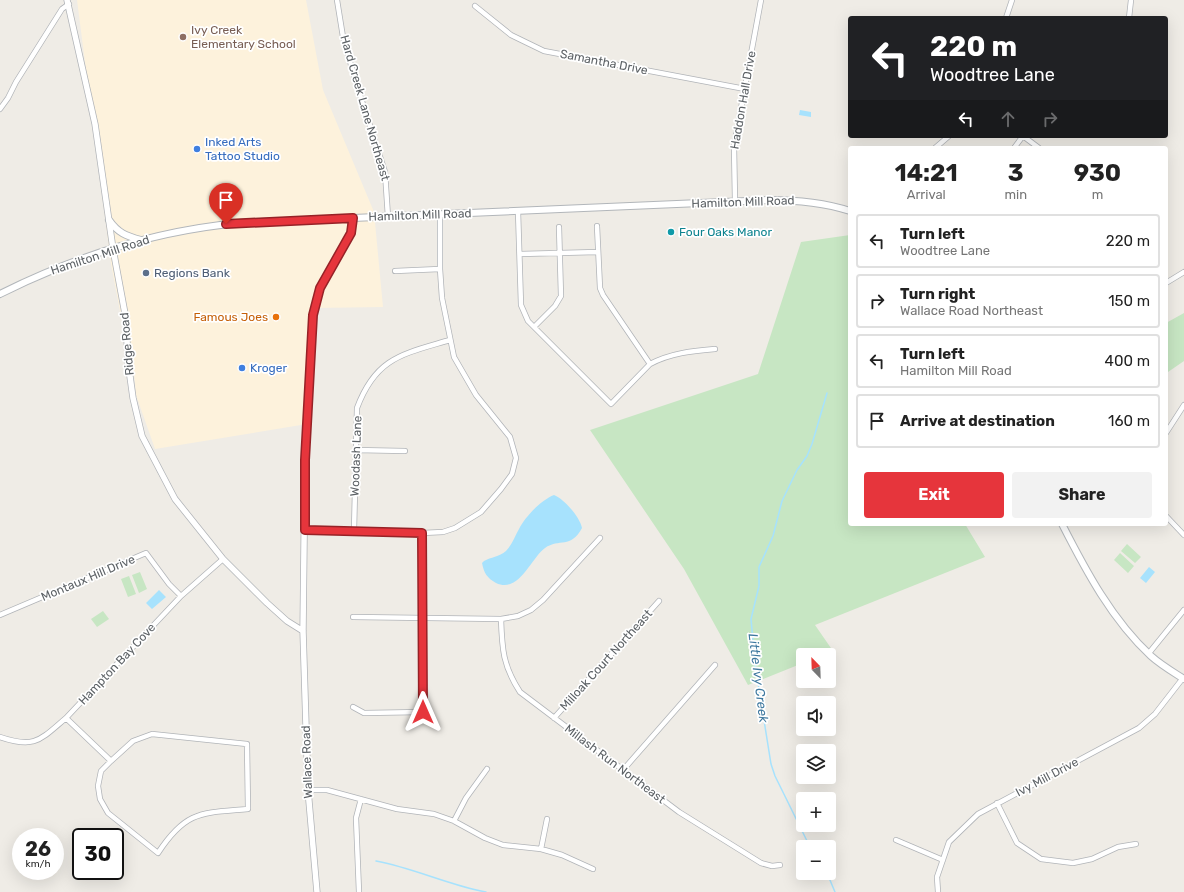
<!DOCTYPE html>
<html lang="en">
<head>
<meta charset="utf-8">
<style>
  :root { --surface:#fff; --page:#f2f2f2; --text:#222; --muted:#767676; --line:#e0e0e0; --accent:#e6353c }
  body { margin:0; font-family:Rubik,sans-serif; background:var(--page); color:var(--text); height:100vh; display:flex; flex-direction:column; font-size:15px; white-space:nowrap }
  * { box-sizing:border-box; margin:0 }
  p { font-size:13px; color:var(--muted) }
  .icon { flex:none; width:22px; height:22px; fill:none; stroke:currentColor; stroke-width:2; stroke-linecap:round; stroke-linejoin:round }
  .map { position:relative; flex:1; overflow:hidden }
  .side { position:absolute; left:848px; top:146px; width:320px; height:380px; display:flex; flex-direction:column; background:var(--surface); border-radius:4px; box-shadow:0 4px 16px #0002 }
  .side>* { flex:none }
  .top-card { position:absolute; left:848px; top:16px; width:320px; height:122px; border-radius:4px; box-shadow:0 4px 16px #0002; background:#202124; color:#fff; overflow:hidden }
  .needle { width:26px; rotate:337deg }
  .fabs { position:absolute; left:796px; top:648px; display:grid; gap:8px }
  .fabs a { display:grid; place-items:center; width:40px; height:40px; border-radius:4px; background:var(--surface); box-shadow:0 4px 16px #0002; font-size:20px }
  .speed { position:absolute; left:12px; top:828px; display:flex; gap:8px; font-size:20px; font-weight:700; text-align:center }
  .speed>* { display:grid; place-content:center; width:52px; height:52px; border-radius:50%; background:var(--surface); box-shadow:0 4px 16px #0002; line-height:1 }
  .speed small { font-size:10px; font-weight:400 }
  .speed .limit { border:2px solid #111; border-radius:6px; background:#fff; color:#111 }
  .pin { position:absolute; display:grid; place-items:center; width:34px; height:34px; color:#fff; margin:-41px -17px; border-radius:50% 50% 50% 0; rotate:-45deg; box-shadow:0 0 4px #0007 }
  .pin .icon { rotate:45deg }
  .me { position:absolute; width:44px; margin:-22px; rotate:0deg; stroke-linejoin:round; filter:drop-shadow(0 0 3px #0008) }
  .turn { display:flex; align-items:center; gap:14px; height:84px; padding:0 16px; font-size:18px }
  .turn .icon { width:52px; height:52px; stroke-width:2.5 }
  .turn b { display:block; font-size:28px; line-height:34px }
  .lanes { display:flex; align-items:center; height:38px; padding:0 16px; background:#0003; justify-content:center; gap:20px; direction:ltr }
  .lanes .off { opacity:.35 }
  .eta { display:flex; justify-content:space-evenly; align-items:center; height:68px; text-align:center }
  .eta b { font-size:24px; font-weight:700; line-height:28px }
  .primary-button { display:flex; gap:8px; margin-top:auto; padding:8px 16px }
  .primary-button a { flex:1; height:46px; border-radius:4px; background:var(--accent); color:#fff; font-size:16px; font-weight:700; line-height:46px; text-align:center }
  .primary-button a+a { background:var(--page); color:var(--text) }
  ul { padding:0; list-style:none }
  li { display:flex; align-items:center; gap:12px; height:54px; margin:0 8px 6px; padding:0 8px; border:2px solid var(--line); border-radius:4px }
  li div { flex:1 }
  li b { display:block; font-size:15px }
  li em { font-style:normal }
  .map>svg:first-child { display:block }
</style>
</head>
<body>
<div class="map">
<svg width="1184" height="892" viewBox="0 0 1184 892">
  <rect width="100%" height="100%" fill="#efece6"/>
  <path fill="#fdf2dc" d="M77,0H306L323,90L374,212L383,307L315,308L307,424L155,449L136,395L134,372L132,374L111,264Z"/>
  <path fill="#c7e6c3" d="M850,235V524H965L985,557L815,625L833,651L824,655H803V663L748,685L684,569L590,430L758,374L801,242Z
    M1184,313V361L1168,372L1166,382V323Z
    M1127,544L1141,557L1135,563L1121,551Z
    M1120,553L1134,566L1128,573L1114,560Z
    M140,572L147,589L139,593L132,575Z
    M129,576L136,594L128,597L121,579Z
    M103,611L109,619L97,627L91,619Z"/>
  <path fill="#a7e2fd" d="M800,110L811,112V117L799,115Z
    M554,495C564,499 580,517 582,528C571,549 559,538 545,548C531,558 519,594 496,583C487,578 484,573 482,563L484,561C491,557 499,557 506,551C512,545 515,536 519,529C525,517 541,500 554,495Z
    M1149,567L1155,572L1146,583L1140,578Z
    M159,590L166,597L152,609L146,603Z"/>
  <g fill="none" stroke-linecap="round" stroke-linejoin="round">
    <path stroke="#a7e2fd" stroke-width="1.5" d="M810,847L775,776L771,764L755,664L751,619L759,586V567L773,536L782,501L797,470L807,456L812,444L827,393
      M376,861C414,868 448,885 486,892
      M827,873L835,892"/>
    <defs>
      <path id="minor" d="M337,0L343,37L357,86L385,172L388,217
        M475,6L511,35L544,51L745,89
        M1006,18L1012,0
        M1129,18L1131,0
        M0,109L8,98L16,82L62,9L69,4
        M1023,136L1039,148
        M935,148L949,136
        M1014,148L1023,136
        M735,201L734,146L761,0
        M518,211L521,305L528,321L611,404L650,364C671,353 692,351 715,349
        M597,226L600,288L603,295L650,364
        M520,254L598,252
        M395,271L440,269
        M1166,283L1184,272
        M534,327L555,306L561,296L559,227
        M1166,433L1184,405
        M355,450L405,451
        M1166,516L1184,535
        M305,530L422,533L443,532L455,528L481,512L501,489L512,474L516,458L510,437L476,395L454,357L442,298L440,269V214
        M354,531L357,408C376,357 403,354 450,340
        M0,615L146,553L169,584L181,596
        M353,617L501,619L518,616L531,610L543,600L600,538
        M501,619C502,649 503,666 520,692L679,812L761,863L772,866L780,865
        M1149,653L1184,610
        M353,707L364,713L423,712L422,533
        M66,718L111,761
        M554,718L659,601
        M152,734L247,744L248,809C202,813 186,810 158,853L108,813L100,799L98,786L101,771L111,761L133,741Z
        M0,737C35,749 40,740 66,718L181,596L223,559
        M623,770L715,665
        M308,790H327L397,809L434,814L454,821L485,838L503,845L541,849L562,855L593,869
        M997,803L1017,843L1041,859L1073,863L1092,859L1118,847L1136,844
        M454,821L466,798L487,769
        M896,840L943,860
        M541,849L547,819
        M359,892L356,818L361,799
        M938,892L937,877L949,842L978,814L1139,728L1155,714L1183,678"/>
      <path id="tertiary" d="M67,0L95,124L113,249L126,319L128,362L133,398L142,436L175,499L223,559L267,603L287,621L303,631
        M317,892L308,790L303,631L305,460L313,315L320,288L351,233L353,218"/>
      <path id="secondary" d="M109,220C118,233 126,236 141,240
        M0,294C74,257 155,231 238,223L768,200C796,200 822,202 850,211
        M1062,524C1086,571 1112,620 1151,656C1161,665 1173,672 1184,679"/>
    </defs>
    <use href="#minor" stroke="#b1b4b8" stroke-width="6"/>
    <use href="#tertiary" stroke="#b1b4b8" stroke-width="7"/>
    <use href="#secondary" stroke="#b2b6ba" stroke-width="8"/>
    <use href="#minor" stroke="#fff" stroke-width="4.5"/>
    <use href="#tertiary" stroke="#fff" stroke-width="5.5"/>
    <use href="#secondary" stroke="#fff" stroke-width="6"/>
  </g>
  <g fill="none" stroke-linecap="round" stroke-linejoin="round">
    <defs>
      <path id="route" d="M226,224L353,218L351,233L320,288L313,315L305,460V530L422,533L423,712"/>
    </defs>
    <use href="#route" stroke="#962227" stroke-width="10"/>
    <use href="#route" stroke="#e6353c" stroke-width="7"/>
  </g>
  <circle fill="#8d6e63" stroke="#fff" stroke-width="1.5" cx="183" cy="37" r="4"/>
  <g fill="#3f7fe0" stroke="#fff" stroke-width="1.5">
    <circle cx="197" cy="149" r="4"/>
    <circle cx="242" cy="368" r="4"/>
  </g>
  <circle fill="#0f9aa8" stroke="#fff" stroke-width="1.5" cx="671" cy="232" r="4"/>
  <circle fill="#5c6f8a" stroke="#fff" stroke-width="1.5" cx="146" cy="273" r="4"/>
  <circle fill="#e8710a" stroke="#fff" stroke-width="1.5" cx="276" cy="317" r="4"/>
  <g text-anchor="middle" stroke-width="3.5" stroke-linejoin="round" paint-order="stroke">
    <g font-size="12" fill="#785e54" stroke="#fff" text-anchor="start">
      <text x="191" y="34">Ivy Creek<tspan x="191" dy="14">Elementary School</tspan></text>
    </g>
    <g font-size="12" fill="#5d6266" stroke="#fff">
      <text transform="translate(604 62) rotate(11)" y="4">Samantha Drive</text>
      <text transform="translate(743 100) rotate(-80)" y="4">Haddon Hall Drive</text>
      <text transform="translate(365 108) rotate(74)" y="4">Hard Creek Lane Northeast</text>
      <text transform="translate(743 202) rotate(-2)" y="4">Hamilton Mill Road</text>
      <text transform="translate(420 215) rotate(-2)" y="4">Hamilton Mill Road</text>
      <text transform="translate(100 255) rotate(-18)" y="4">Hamilton Mill Road</text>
      <text transform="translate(127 344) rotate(-95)" y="4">Ridge Road</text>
      <text transform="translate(356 456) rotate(-88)" y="4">Woodash Lane</text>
      <text transform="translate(88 578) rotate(-23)" y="4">Montaux Hill Drive</text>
      <text transform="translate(606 660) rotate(-48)" y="4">Milloak Court Northeast</text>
      <text transform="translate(117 664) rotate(-47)" y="4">Hampton Bay Cove</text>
      <text transform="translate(307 762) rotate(-92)" y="4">Wallace Road</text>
      <text transform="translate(615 764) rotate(37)" y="4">Millash Run Northeast</text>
      <text transform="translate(1047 777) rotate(-28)" y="4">Ivy Mill Drive</text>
    </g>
    <g font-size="12" fill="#366cbe" stroke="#fff" text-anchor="start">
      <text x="205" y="146">Inked Arts<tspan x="205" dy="14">Tattoo Studio</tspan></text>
      <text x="250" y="372">Kroger</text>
    </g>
    <g font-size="12" fill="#0d838f" stroke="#fff" text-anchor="start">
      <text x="679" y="236">Four Oaks Manor</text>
    </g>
    <g font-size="12" fill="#4e5e75" stroke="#fff" text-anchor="start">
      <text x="154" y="277">Regions Bank</text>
    </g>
    <g font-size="12" fill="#c56008" stroke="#fff" text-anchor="end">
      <text x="268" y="321">Famous Joes</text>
    </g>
    <g font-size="13" font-style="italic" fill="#3e789f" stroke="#fff">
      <text transform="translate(759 678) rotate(83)" y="5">Little Ivy Creek</text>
    </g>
  </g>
</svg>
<div class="fabs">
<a><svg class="needle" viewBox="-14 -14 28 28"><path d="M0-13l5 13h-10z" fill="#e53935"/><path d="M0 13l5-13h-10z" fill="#767676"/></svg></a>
<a><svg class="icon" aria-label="sound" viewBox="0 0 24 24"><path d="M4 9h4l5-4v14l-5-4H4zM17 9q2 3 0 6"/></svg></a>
<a><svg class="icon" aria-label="layers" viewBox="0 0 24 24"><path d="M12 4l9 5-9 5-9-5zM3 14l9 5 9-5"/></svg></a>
<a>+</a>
<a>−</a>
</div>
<div class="speed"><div>26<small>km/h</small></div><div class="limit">30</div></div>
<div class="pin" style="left:226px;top:224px;background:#d93025"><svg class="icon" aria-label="arrive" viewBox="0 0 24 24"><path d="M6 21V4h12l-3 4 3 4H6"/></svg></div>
<svg class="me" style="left:423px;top:712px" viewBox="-20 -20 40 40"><path d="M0-17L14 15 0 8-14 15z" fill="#e6353c" stroke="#fff" stroke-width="4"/></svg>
<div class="top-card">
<div class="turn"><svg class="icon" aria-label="left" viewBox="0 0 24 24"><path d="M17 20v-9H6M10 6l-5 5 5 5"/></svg><div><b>220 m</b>Woodtree Lane</div></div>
<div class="lanes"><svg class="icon" aria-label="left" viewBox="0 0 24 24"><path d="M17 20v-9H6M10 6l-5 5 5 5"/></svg><svg class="icon off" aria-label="ahead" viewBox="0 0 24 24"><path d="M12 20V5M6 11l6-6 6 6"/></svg><svg class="icon off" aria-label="right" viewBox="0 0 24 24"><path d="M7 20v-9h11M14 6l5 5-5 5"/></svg></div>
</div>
<section class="side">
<div class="eta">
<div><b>14:21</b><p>Arrival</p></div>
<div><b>3</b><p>min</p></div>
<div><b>930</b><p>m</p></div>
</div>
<ul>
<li><svg class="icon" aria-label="left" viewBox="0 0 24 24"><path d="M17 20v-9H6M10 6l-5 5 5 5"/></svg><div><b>Turn left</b><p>Woodtree Lane</p></div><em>220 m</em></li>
<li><svg class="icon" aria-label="right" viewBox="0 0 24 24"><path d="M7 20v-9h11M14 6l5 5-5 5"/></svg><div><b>Turn right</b><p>Wallace Road Northeast</p></div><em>150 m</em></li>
<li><svg class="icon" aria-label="left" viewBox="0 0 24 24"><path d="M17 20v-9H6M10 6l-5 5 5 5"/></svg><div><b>Turn left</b><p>Hamilton Mill Road</p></div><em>400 m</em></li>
<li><svg class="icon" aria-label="arrive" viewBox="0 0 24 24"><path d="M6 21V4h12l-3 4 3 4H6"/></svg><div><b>Arrive at destination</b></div><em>160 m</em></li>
</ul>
<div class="primary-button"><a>Exit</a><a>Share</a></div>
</section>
</div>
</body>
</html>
